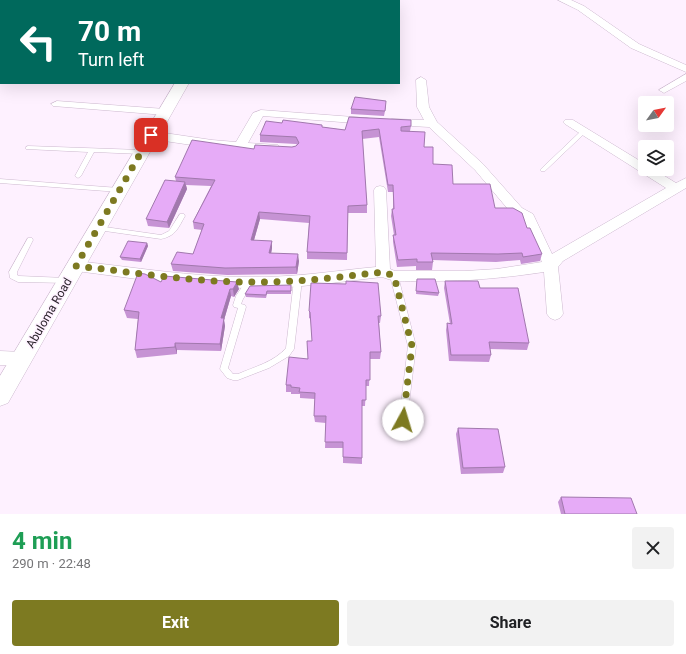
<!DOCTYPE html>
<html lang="en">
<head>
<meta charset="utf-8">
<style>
  :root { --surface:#fff; --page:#f2f2f2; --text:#202124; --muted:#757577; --accent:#7d7a21 }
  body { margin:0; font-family:Roboto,sans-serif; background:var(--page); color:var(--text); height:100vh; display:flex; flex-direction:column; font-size:15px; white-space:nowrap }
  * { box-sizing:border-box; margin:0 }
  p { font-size:13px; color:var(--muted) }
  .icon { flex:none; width:22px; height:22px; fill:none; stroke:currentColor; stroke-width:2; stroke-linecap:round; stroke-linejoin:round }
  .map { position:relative; height:514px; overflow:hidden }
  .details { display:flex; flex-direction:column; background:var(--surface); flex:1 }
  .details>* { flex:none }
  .hud { position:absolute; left:0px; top:0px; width:400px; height:84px; box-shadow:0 4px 16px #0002; background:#00695c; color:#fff; overflow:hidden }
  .needle { width:26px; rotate:57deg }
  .controls { position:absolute; left:638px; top:96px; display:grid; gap:8px }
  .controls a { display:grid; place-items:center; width:36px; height:36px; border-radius:4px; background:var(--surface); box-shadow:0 4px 16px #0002; font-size:20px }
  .pin { position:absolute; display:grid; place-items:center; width:34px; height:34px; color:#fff; margin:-17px; border-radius:8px; box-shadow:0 2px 6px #0006 }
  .me { position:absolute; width:44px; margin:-22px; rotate:6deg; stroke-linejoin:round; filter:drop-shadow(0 0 3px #0008) }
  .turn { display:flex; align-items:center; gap:14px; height:84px; padding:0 12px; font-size:18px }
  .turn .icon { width:52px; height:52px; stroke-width:2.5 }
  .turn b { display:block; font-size:28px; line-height:34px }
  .round { display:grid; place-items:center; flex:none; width:42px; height:42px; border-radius:4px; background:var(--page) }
  .head { display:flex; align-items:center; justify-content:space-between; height:68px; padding:0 12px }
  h1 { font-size:24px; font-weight:700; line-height:30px; color:#1e9e55 }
  .action { display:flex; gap:8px; margin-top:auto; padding:8px 12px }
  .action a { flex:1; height:46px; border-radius:4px; background:var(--accent); color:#fff; font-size:16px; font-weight:700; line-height:46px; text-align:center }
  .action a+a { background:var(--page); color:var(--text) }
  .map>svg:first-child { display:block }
</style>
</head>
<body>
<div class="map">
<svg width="686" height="514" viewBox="0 0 686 514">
  <rect width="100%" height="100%" fill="#fef1ff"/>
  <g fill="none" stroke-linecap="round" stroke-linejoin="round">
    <defs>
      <path id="lane" d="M173,0H186L187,1H174Z
        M584,129L587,131L586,132L545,171H541L540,170L541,169L582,130Z
        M28,146L141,150L144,152L141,154L94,152L81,176L78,178L75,176L88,152L26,149V147Z
        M0,179L119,188L122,190L119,192L0,183Z
        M180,214H184L185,216C178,228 176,236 161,239L98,230L95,228L98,226L161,235L169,231Z
        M28,238H32L33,240L17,272V275L19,276L66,278L69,279L70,281L69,283L18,282L10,278L9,272Z
        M394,273L397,274L398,276L416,346L407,420L406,423L403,424L400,423L399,420L408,346L390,276L391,274Z
        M298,277L301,278L302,280L294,349L289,356L269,368L238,380H233L227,378L220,369L238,308L234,307L233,305L236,296L246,281H252L253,283L243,299L241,304L245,305L246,307L228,368L233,374H238C254,367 274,362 286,348L294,280L295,278Z"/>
      <path id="street" d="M558,0H571L584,6L639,44L686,65V72L631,48L578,10Z
        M0,25H1V31H0Z
        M686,74V81L664,93L659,90Z
        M421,77L426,80L429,107L437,122L483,164L522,208L533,214L552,254L666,188L565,124L563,122L565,120H573L645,164V169H653L676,183L686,178V188L563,261L558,267L563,314L560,318L555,320L550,318L547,314L544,272C504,278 469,281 428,281C412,281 397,283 382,277C338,282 293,289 249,288C191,288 133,278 76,271L71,270L69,266L71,262L76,261C133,267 191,277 248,277C291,278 333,271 376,267L374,190L376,187L380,186L384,187L386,190L390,269L395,271H465L497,269L542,262L523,220L512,214L475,170L429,127L392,125L388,124L386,122L388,120L392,119L424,120L417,107L416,80Z
        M57,101L165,109L171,112L165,115L53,106L51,104Z
        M261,110L367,118L371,119L373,121L371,123L367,124L263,116L248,143L278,145L280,148L278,151L274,152L212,148L151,139L147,138L145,135L147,132L151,131L212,140L236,142L253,113Z
        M0,351L22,352L28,354L30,359L28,364L22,366L0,365Z"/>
      <path id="secondary" d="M225,0H237V1H225Z
        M175,83H189L8,403L0,406V376Z"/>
    </defs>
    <use href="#lane" stroke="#cdb9cf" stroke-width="1"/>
    <use href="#street" stroke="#cdb9cf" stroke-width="1"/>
    <use href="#secondary" stroke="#cdb9cf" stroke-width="1"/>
    <use href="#lane" fill="#fff" fill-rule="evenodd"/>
    <use href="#street" fill="#fff" fill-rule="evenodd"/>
    <use href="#secondary" fill="#fff" fill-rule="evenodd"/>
  </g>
  <path fill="#c693d4" d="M386,106L384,116L351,114V109Z
    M411,126L410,131L424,147L433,164L453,184L495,208L527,228L542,254L540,261L521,264L520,260L496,262L432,260L433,262L432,270H416V266L397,267L393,242V235H394L391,216L392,209H393V192H388L379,137L362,139L367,205V213H348L347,260L307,259V252L309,223L260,219L254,240L272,248L271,253L299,261L297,274L227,275L173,271L171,264L193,254L202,230L194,229L193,222L211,186L186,185L187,189L169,228L148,226L146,219L176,181L175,177L254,149L292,147L296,146L297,145L296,144L260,142V135L322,127L345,130Z
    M147,243L148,246L141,262L122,260L120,257Z
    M417,279L439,293L438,296L416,294Z
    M445,281L480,288L529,343L527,350L490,349L491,355L489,362L449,361L446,330L447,323L450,324L444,288Z
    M161,282L239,289L234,297L231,296L224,320L225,326L221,351L177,350V354L137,358L135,350L138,319L127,318L124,310Z
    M291,285V294H267L266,298L246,297L245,294Z
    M309,311L381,316L380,323H379L381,352L380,359H370L369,386H366L365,406H362V464L343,463V448H325L326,423L315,422L314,416L315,399L300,398V394H291V392H286V385L308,359L312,341L311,319L309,318Z
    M458,428L505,467L503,473L461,474L456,434Z
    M561,497L637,514H561L558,502Z"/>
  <path fill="#a178ad" d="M185,182L187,189L169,228L167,222Z
    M259,212L260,219L252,247L251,240Z
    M272,241V248L270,260L269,253Z
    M147,243L148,246L141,262L140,259Z
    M298,254L299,261L297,274L296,267Z
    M237,282L239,289L234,297L233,289Z
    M230,289L231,296L224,320L225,326L221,351L220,344L221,318Z
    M175,343L177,350V354L175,347Z"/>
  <path fill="#e6abf7" stroke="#a178ad" d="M355,97L386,101L385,111L351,109Z
    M349,117L411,120V126L401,127V131L425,132L424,147H433V164L452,165L453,184H490L495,208H513L522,213L527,228H530L542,254L523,257L522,253L498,254L431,253L433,262H417V259L398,260L393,235H396L392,209H394L393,185H388L379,129L362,131L367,205L348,206L347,253L307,252L310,216L259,212L251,240L272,241L269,253L298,254L296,267L225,268L171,264L177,252L193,254L204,224L193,222L215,180L175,177L192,140L254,149L255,145L292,147L296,146L299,143L296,137L260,135L266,121L282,123L283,120L322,125V127L345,130Z
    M165,180L185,182L167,222L146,219Z
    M128,241L147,243L140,259L120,257Z
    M138,273L145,274L161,282L164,276L237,282L233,289H230L221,318H224L220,344L175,343V347L135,350L139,312L124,310Z
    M417,279H435L439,293L416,291Z
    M346,281L378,283L381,316H378L381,352H370V380H366V400H362V458L343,457V442H325L326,416H314L315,393L299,392L300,388L291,387V385H286L289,357L308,359L307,341H312L310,312L309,311L311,283L346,284Z
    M445,281H478L480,288H518L529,343L489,342L491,355H451L447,323L452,324Z
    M291,285V291H267L266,295L245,294L250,286Z
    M458,428L498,429L505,467L463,468Z
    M561,497L631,498L637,514H565Z"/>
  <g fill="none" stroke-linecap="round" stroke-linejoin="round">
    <path stroke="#7d7a21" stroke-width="7" stroke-dasharray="0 12.6" d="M151,135L76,266C133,272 192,282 249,282C294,283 339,277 383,272L394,276L412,346L403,420"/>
  </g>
  <g text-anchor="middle" stroke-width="3" stroke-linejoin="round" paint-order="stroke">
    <g font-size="12" fill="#2c252d" stroke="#fef1ff">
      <text transform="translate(49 313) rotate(-60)" y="4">Abuloma Road</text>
    </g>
  </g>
</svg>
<div class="controls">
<a><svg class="needle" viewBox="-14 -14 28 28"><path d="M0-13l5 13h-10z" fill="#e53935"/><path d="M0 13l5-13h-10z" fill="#757577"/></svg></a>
<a><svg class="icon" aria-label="layers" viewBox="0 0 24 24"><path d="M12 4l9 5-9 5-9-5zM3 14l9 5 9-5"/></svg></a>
</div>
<div class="pin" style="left:151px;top:135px;background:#d93025"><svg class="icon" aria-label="arrive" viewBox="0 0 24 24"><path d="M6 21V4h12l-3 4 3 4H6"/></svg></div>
<svg class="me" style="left:403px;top:420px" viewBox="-20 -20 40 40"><circle r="19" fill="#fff"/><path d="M0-13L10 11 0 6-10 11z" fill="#7d7a21"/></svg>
<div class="hud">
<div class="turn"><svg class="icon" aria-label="left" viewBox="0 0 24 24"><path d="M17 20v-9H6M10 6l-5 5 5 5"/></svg><div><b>70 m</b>Turn left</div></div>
</div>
</div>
<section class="details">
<div class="head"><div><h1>4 min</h1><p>290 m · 22:48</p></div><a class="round"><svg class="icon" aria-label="close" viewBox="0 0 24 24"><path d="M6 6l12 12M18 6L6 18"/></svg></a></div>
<div class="action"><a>Exit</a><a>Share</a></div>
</section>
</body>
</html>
